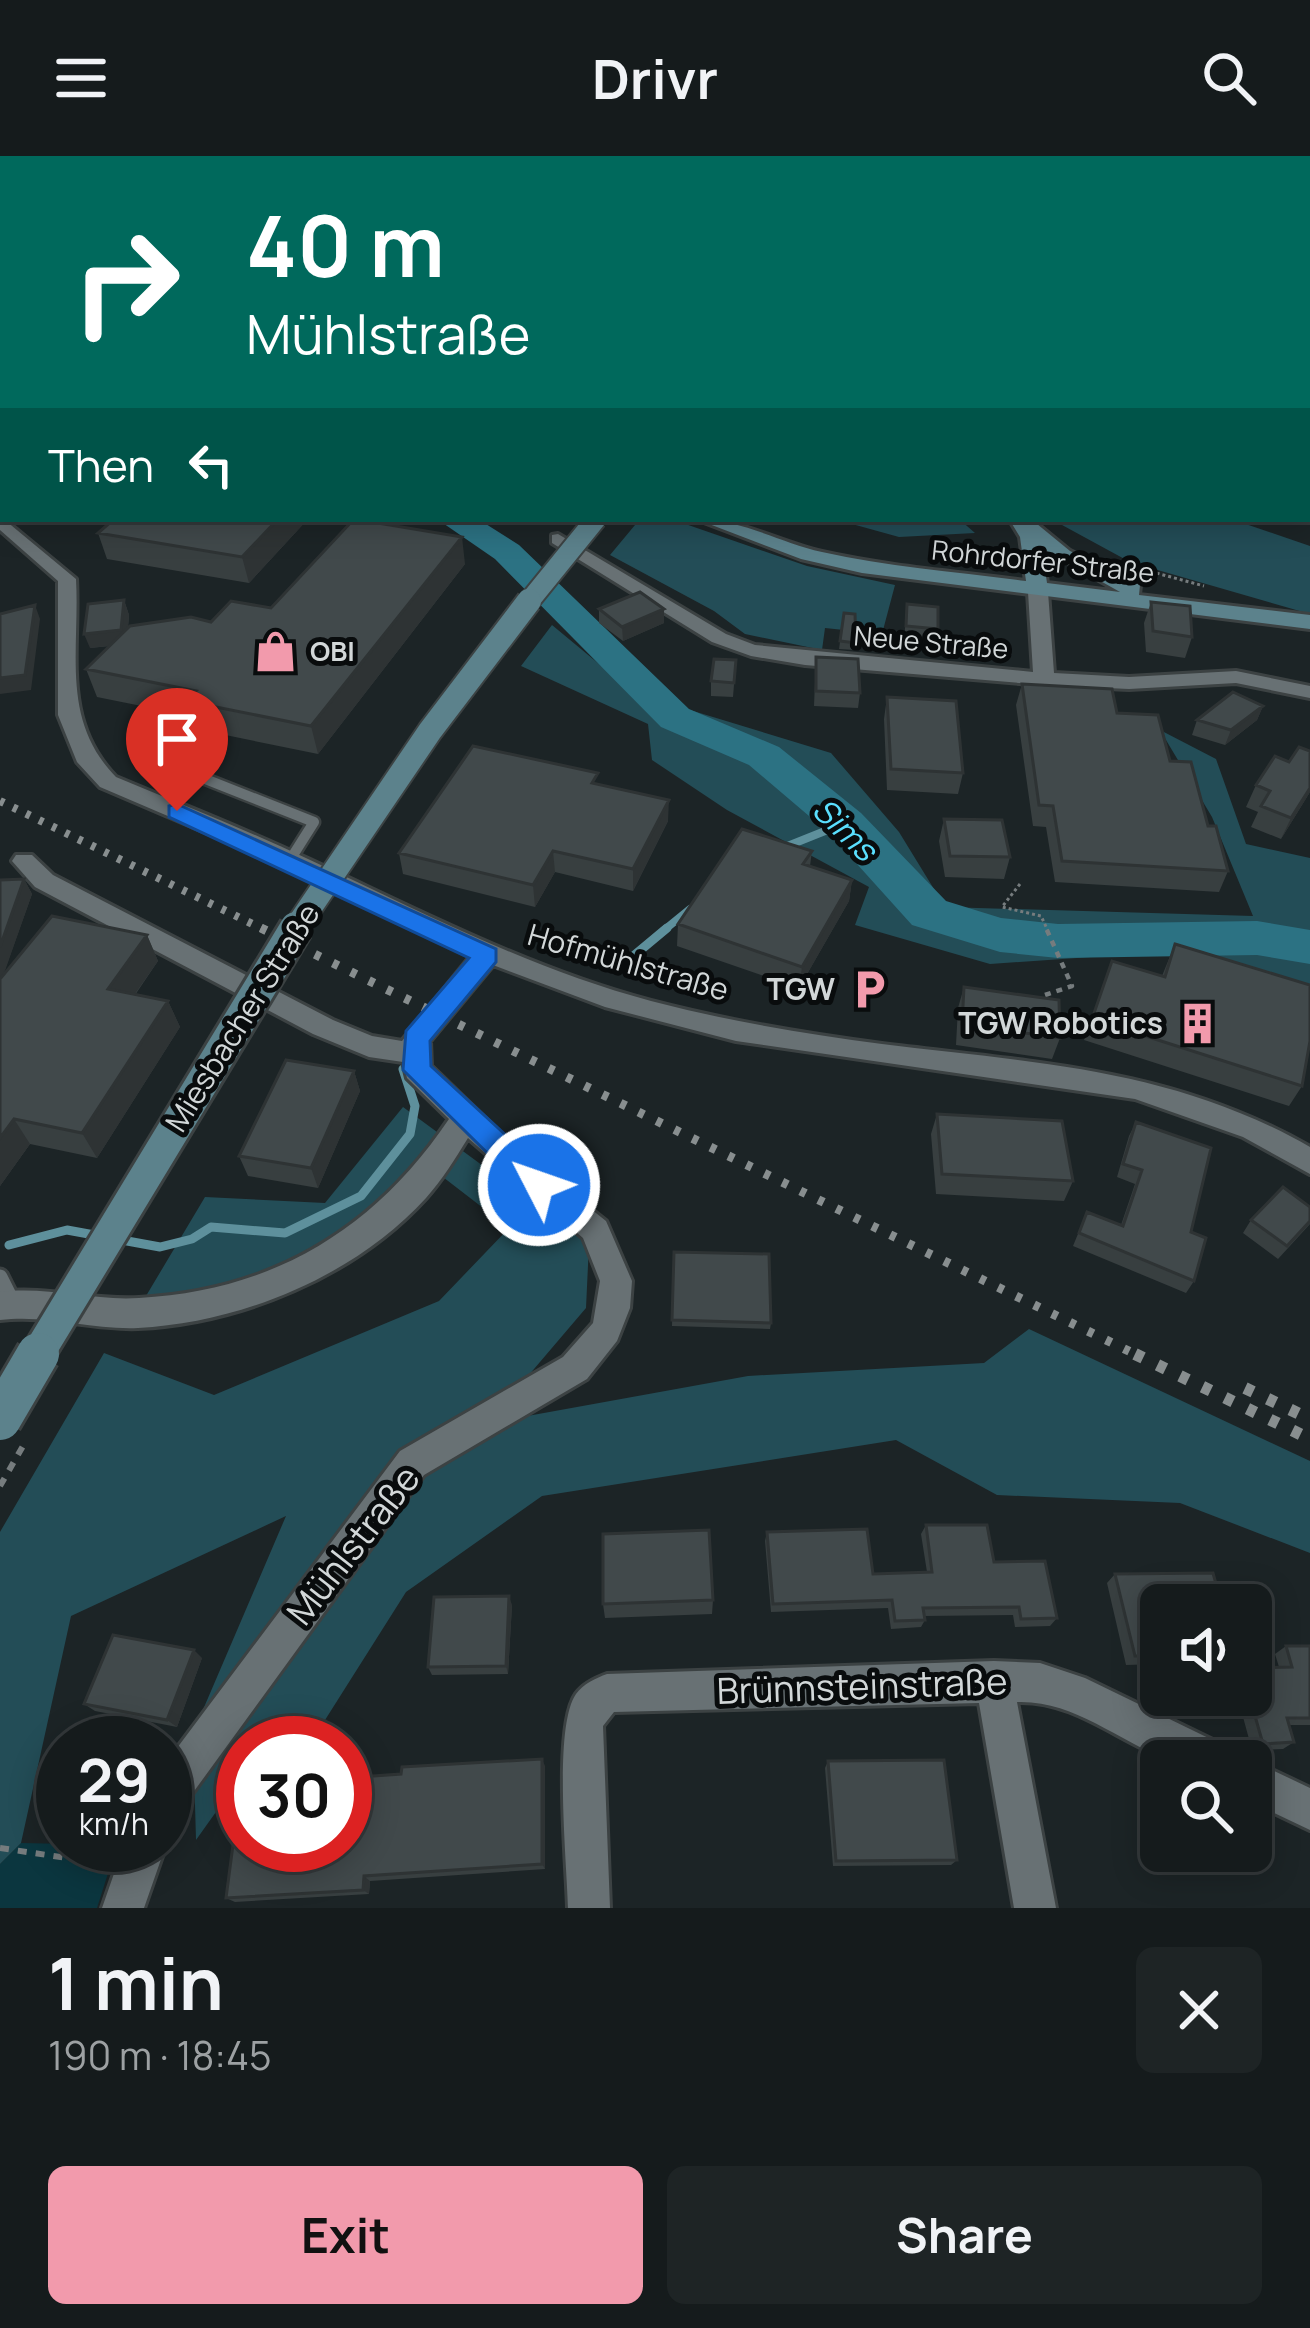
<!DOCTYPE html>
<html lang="en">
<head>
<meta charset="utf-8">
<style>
  :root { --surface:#151b1c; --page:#1e2425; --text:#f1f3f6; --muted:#9da1a3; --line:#34393b; --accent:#f29aac }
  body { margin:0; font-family:Manrope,sans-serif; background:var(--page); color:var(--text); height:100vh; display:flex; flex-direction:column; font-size:45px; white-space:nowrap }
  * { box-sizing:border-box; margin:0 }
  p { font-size:39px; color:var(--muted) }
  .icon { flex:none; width:66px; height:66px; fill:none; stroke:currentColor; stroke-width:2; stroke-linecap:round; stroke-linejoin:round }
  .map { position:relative; height:1752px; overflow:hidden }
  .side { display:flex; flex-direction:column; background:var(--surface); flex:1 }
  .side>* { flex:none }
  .top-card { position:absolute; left:0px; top:0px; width:1311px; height:366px; box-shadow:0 6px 30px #0003,0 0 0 3px var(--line); background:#00695c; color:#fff; overflow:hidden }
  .fabs { position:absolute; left:1140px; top:1428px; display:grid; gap:24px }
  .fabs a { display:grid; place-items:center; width:132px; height:132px; border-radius:18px; background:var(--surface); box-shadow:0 6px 30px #0003,0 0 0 3px var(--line); font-size:60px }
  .speed { position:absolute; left:36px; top:1560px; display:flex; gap:24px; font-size:60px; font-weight:700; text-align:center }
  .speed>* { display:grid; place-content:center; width:156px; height:156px; border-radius:50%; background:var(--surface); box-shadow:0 6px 30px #0003,0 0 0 3px var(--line); line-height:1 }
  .speed small { font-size:30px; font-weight:400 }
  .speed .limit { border:18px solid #d22; background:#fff; color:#111 }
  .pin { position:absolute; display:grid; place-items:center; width:102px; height:102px; color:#fff; margin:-123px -51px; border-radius:50% 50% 50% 0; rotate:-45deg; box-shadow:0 0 12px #0007 }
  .pin .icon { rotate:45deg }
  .me { position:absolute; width:132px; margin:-66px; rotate:311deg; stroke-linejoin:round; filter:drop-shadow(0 0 9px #0008) }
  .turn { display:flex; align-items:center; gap:42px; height:252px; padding:0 48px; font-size:54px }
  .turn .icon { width:156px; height:156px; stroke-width:2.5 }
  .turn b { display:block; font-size:84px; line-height:102px }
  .then { display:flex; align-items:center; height:114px; padding:0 48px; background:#0003; gap:24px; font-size:45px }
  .round { display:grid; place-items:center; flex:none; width:126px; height:126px; border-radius:18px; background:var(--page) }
  .headline { display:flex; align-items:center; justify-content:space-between; height:204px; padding:0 48px }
  h1 { font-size:72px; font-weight:700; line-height:90px }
  .primary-button { display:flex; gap:24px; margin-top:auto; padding:24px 48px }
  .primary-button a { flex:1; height:138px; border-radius:18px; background:var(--accent); color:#111; font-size:48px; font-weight:700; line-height:138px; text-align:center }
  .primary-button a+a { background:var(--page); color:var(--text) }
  header { display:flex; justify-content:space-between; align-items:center; height:156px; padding:0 48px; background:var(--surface); font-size:54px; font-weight:700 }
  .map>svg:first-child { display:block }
</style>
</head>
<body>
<header><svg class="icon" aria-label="menu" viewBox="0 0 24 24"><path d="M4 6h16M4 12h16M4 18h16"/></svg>Drivr<svg class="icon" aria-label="search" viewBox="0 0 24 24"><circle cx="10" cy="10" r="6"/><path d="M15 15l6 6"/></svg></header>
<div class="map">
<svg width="1310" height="1752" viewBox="0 0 1310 1752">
  <rect width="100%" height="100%" fill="#1c2426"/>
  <path fill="#0b363f" d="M21,1687L117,1689L97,1752H0V1708Z"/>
  <path fill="#234d57" d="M416,0H917L922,3H410Z
    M640,363H671L807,410L895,429L882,478L825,472L822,494L745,478L714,455L610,399Z
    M834,363H959L975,377L899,381Z
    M1051,363H1231L1310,390V458L1130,406Z
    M552,469L634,537L831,597L899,676L945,751L1253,760L1212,661L1160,574L1216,603L1246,688L1310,702V829L1163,796L990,808L855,769L869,731L727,654L652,604L648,568L521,510Z
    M403,951L589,1088L586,1152L488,1267L748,1220L984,1207L1029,1173L1310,1305V1397L1180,1347L997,1339L896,1284L542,1340L406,1436L313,1583L271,1580L265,1587H243V1618L196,1684L193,1577L286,1360L71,1460L21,1687L0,1708V1376L104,1197L214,1239L439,1145L509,1072L439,1018L249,1127L146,1140L205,1041L325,1047Z"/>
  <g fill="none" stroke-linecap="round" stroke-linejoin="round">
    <path stroke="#5e909c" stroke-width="8" d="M780,693L845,667
      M663,775L690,753"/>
    <path stroke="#5e909c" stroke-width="9" d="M625,807L667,772
      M9,1089L67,1074L160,1091L192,1083L211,1071L285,1077L361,1040L410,978L415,950L403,913"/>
    <path fill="#2c7283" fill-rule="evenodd" d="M504,0H528L530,3H506Z
      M3,220V238L0,239V221Z
      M437,363H478L519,389L689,553L779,591L861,657L946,745L1001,762L1058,768L1257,765L1310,774V808L1257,799L1058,802L1000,796L912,769L829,677L749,609L661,571L495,403Z"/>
    <defs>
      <path id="lane-far1" d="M170,609L314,666L290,704"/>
      <path id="lane" d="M0,1121L13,1147"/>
      <path id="street" d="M0,360L76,423C80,495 60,564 116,621C180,648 245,673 308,703C420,755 531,813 651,845C727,865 805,878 882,888C1036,907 1172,912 1310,991V1018L1243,981L1135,943L736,885L605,851L493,809L430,885L431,910L522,998L606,1065L632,1125L630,1152L617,1185L587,1223L424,1319L192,1638L179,1664L165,1670V1608L400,1295L563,1201L593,1167L600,1125L583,1082L468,982C455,1003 442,1024 426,1042C355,1120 241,1167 138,1172C91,1174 47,1158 0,1164V1136C47,1130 92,1145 139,1142C273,1135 375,1073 449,963L407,922L403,906L369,901L313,878L35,731L12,705L16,699H32L53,719L333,864L372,880L402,885L471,800L261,700L100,631L77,606L58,559V425L0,374Z
        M558,378L726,478L755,489L1033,516L1028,436L1038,430L1048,436L1054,517L1129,521L1236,515L1310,530V542L1236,527L1129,533L1044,529L805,509L751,500L712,486L552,387V379Z
        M994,1505L1040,1507L1085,1522L1227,1591L1233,1605C1213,1605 1185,1610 1167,1603C1116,1584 1074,1544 1017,1546L1056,1752H1014L979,1547L614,1556L603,1570L610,1752H568C567,1707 553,1571 576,1538C583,1528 596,1522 607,1518Z
        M1251,1604L1310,1632V1674L1251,1646Z
        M165,1687L166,1689L144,1752H102L124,1689Z"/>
      <path id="secondary" d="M696,363C741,363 778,386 822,396C889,411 958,416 1026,425L1020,381L1009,363H1031L1070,395L1140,429L1139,439L1310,459V473L862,417L801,403ZM1042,392L1120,436L1047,427Z"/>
    </defs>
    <use href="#lane-far1" stroke="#3c4243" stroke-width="15"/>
    <use href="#lane" stroke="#3c4243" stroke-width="21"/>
    <use href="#street" stroke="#3c4243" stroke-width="6"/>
    <use href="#secondary" stroke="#3c4243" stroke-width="6"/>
    <path stroke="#767c7e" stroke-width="3" stroke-dasharray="3 3" stroke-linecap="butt" d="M803,0L807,3
      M893,0L898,3
      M1104,0L1110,3
      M780,3L785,0
      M1134,3L1142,0
      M1166,3L1176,0
      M1145,414L1204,430
      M1020,728L1002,751L1041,760L1048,775"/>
    <path stroke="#767c7e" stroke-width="4.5" stroke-dasharray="6 6" stroke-linecap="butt" d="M1045,839L1072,830L1046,772"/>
    <path stroke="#767c7e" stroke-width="6" stroke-dasharray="9 9" stroke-linecap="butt" d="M0,1692L101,1707"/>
    <use href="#lane-far1" stroke="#687174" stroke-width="10"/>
    <use href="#lane" stroke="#687174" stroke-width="15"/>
    <use href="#street" fill="#687174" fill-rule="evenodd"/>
    <use href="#secondary" fill="#5c828c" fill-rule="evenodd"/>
    <path stroke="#888e8f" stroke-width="8" stroke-dasharray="4.5 10" stroke-linecap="butt" d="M0,645L267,775"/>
    <path stroke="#888e8f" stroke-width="9" stroke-dasharray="6 14" stroke-linecap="butt" d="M261,772L1141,1201"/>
    <path stroke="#888e8f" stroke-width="12" stroke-dasharray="9 16" stroke-linecap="butt" d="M1135,1198L1310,1283
      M1245,1232L1310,1263"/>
    <defs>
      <path id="secondary-bridge-far3" d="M527,448L596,363"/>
      <path id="secondary-bridge-far2" d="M294,775L430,575L529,445"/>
      <path id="secondary-bridge-far1" d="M36,1201L296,772"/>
      <path id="secondary-bridge" d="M0,1263L38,1198"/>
    </defs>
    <use href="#secondary-bridge-far3" stroke="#3c4243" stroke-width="24" stroke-linecap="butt"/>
    <use href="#secondary-bridge-far2" stroke="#3c4243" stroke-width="28" stroke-linecap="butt"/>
    <use href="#secondary-bridge-far1" stroke="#3c4243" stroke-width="38" stroke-linecap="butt"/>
    <use href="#secondary-bridge" stroke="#3c4243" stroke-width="48" stroke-linecap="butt"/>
    <path stroke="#767c7e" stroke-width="6" stroke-dasharray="9 9" stroke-linecap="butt" d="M0,1330L23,1290"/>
    <use href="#secondary-bridge-far3" stroke="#5c828c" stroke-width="20"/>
    <use href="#secondary-bridge-far2" stroke="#5c828c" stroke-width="24"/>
    <use href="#secondary-bridge-far1" stroke="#5c828c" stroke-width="32"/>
    <use href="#secondary-bridge" stroke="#5c828c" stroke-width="42"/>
  </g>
  <path fill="#383f40" d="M3,239V328L0,327V242Z
    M308,363L249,427L107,403L98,377Z
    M465,408L318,598L196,573L191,560L97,541L86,513L110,490L90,492L124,444L129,459L128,473L211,466Z
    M1151,446L1192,481L1185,502L1146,496L1144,467Z
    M907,448L938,473L935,487L904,484Z
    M599,453L664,467L623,485L599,467Z
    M844,457L856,487L855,494L839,493Z
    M816,501L860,537L858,552L814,550Z
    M736,504L733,541L711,540V525Z
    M1022,528L1117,557L1170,605L1208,670L1228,715L1219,736L1055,726L1046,671L1033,670L1016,549Z
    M887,541L963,617L958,638L887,634L884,563Z
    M1263,550L1257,564L1225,589L1192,579L1197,564Z
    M1310,595V636L1281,683L1251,671L1258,656L1246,651L1256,629L1289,606Z
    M598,628L668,665L633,735L555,716L535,751L403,718L399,697Z
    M944,663L1010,701L1004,723L945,721L939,685Z
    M812,695L810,710L852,724L849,745L799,832L677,790L678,768Z
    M24,723L32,738L3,819L147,779L158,805L135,839L168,845L180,871L97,1002L30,988L0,1030V724Z
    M1175,788L1302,930L1289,950L1084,884L1112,805L1162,820Z
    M964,831L1060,882L1052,903L956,889L958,852Z
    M354,915L360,935L318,1032L248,1020L239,1000Z
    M937,958L1073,1025L1064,1045L936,1038L931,978Z
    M1136,966L1191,1076L1194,1125L1186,1137L1073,1090L1087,1056L1121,1069L1135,1028L1117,1021L1129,980Z
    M1310,1051V1068L1278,1103L1243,1077L1251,1064Z
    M674,1096L771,1167L770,1173L672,1170Z
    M926,1369L994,1406L1057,1462L1050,1470L1015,1471L1013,1459L924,1460L925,1464L921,1471L891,1473L888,1452L771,1456L765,1385L767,1376L873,1418L927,1416L921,1378Z
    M1115,1418L1161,1449V1508L1126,1509L1107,1427Z
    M713,1444L712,1458L605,1462L603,1448Z
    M512,1449L508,1518L432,1519L428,1511Z
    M1286,1490H1310V1569H1289L1294,1586L1283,1593L1252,1594L1237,1539H1251L1279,1511L1275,1498Z
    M202,1502L177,1571L95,1555L84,1548Z
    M828,1605L957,1704L951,1709L833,1710L825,1612Z
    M545,1610V1713L370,1725L369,1738L235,1746L226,1742Z"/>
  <path fill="#2e3334" d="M0,82H3V105H0Z
    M3,181V206H0V182Z
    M278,363H308L249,427L242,401Z
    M462,381L465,408L318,598L311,570Z
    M124,444L129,459L126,488L90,492L84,478Z
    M35,449L40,463L31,534L0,538V522Z
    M664,453V467L623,485L622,471Z
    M1263,550L1257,564L1225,589L1231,574Z
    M1310,632V636L1281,683L1291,662Z
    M669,644L668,665L633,735V713Z
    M553,695L555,716L535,751L533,729Z
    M24,723L32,738L0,829V791Z
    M852,724L849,745L799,832L802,811Z
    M147,779L158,805L120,859L108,833Z
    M168,845L180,871L97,1002L82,977Z
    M354,915L360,935L318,1032L311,1012Z
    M14,963L30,988L0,1030V982Z
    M509,1440L512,1449L508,1518L506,1510Z
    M194,1494L202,1502L177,1571L167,1564Z
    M542,1603L545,1610V1713L542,1708Z
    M364,1720L370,1725L369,1738L363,1734Z"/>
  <path fill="#41494b" stroke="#2e3334" stroke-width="3" d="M0,0H122L133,3H3V82H0Z
    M0,130H3V181L0,182Z
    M3,239V304L0,303V242Z
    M114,363H278L242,401L98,377Z
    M354,363L462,381L311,570L186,545L196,535L86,513L130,470L191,461L211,466L231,445L271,452Z
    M640,436L664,453L622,471L599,453Z
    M124,444L121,474L84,478L88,448Z
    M1151,446L1190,450L1192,481L1153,475Z
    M907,448L938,451V473L906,470Z
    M35,449L25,519L0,522V458Z
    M844,457L855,458L856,487L840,485Z
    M816,501L858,503L860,537L816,535Z
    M714,503L736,504L734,527L711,525Z
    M1022,528L1112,533L1117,557L1158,559L1170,605L1191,606L1208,670H1216L1228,715L1062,705L1053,650L1039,649Z
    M1233,536L1263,550L1231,574L1197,564Z
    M887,541L956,545L963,617L891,613Z
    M473,590L598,617L592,627L669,644L633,713L553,695L533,729L399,697Z
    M1299,591L1310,595V632L1291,662L1261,650L1270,635L1256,629L1275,600L1289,606Z
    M944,663L1002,664L1010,701L950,700Z
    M742,673L812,695L803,708L852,724L802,811L678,768Z
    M24,723L0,791V724Z
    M52,760L147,779L108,833L168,845L82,977L14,963L0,982V823Z
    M1175,788L1310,829V885L1302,930L1092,863L1112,805L1165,821Z
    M964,831L1059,844L1060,882L962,868Z
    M286,904L354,915L311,1012L239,1000Z
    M937,958L1062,965L1073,1025L942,1018Z
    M1136,966L1211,992L1191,1076L1206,1082L1194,1125L1079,1077L1087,1056L1123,1070L1142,1014L1123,1008Z
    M1283,1031L1310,1051V1065L1287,1090L1251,1064Z
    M674,1096L769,1098L771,1167L672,1164Z
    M926,1369H987L994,1406L1045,1405L1057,1462L1021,1463L1019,1451L923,1452L925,1464L895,1465L892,1444L773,1448L767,1376L867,1373L873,1418L932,1416Z
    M709,1374L713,1444L603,1448V1378Z
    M1213,1417L1222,1449H1161V1500H1135L1115,1418Z
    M509,1440L506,1510L428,1511L434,1441Z
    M113,1479L194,1494L167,1564L84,1548Z
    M1286,1490H1310V1562H1287L1294,1586L1263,1588L1249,1539H1251V1512L1292,1511Z
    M542,1603V1708L364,1720L363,1734L226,1742L241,1628H243V1689H345V1622L401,1618L402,1611Z
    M944,1604L957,1704L836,1705L828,1605Z"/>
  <path fill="#1a73e8" stroke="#114b97" stroke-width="3" d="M177,648L496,793V806L430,885L431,910L550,1020L554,1029L550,1038H529L403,914L406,875L469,802L169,661V650Z"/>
  <defs>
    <symbol id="shop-bare" viewBox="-9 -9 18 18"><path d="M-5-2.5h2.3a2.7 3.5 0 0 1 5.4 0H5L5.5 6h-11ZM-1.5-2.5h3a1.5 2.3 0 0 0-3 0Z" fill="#f29aac" stroke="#090c0d" stroke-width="2.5" paint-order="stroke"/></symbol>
    <symbol id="parking-bare" viewBox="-9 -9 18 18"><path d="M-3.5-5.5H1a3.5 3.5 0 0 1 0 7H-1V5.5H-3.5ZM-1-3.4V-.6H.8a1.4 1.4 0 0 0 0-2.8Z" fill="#f29aac" stroke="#090c0d" stroke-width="2.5" paint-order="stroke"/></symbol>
    <symbol id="building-bare" viewBox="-9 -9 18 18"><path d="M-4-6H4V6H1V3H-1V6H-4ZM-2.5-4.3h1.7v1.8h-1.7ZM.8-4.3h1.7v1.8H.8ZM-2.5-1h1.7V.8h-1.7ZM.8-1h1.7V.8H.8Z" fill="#f29aac" stroke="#090c0d" stroke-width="2.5" paint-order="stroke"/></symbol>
  </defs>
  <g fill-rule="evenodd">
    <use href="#shop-bare" x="246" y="466" width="59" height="59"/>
    <use href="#parking-bare" x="840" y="804" width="59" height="59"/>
    <use href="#building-bare" x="1168" y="838" width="59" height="59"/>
  </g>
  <g text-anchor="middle" stroke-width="10" stroke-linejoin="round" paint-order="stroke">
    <g font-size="27" fill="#d2d7d8" stroke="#090c0d">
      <text transform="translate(1043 406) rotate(6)" y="9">Rohrdorfer Straße</text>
      <text transform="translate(931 487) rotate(5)" y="9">Neue Straße</text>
    </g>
    <g font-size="27" font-weight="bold" fill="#d2d7d8" stroke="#090c0d" text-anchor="start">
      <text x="310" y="505">OBI</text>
    </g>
    <g font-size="30" fill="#d2d7d8" stroke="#090c0d">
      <text transform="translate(628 807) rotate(16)" y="10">Hofmühlstraße</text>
      <text transform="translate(243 862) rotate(-58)" y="10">Miesbacher Straße</text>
    </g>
    <g font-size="30" font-weight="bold" fill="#d2d7d8" stroke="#090c0d" text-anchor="end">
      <text x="835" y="844">TGW</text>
      <text x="1163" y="878">TGW Robotics</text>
    </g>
    <g font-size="33" font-style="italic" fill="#5adffe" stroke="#090c0d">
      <text transform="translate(845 673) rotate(44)" y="12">Sims</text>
    </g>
    <g font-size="36" fill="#d2d7d8" stroke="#090c0d">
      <text transform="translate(353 1389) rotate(-52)" y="13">Mühlstraße</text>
      <text transform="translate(862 1530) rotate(-2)" y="13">Brünnsteinstraße</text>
    </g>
  </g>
</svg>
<div class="fabs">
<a><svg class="icon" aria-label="sound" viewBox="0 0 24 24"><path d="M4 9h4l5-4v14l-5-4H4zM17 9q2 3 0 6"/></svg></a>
<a><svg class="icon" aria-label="search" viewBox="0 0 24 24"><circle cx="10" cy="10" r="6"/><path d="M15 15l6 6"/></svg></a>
</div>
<div class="speed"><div>29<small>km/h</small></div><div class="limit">30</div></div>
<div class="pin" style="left:177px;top:655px;background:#d93025"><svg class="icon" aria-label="arrive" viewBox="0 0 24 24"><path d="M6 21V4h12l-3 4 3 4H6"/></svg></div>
<svg class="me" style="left:539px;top:1029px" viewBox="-20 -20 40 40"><circle r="17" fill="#1a73e8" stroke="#fff" stroke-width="3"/><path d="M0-11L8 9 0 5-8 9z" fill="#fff"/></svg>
<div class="top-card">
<div class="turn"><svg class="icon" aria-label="right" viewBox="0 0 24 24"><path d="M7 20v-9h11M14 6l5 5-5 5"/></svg><div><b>40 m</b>Mühlstraße</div></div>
<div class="then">Then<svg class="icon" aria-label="left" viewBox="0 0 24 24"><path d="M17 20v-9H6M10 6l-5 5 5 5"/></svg></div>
</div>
</div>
<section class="side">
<div class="headline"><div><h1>1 min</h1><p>190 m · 18:45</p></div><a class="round"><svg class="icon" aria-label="close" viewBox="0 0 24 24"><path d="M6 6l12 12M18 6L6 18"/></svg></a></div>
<div class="primary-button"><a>Exit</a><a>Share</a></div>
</section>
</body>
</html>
